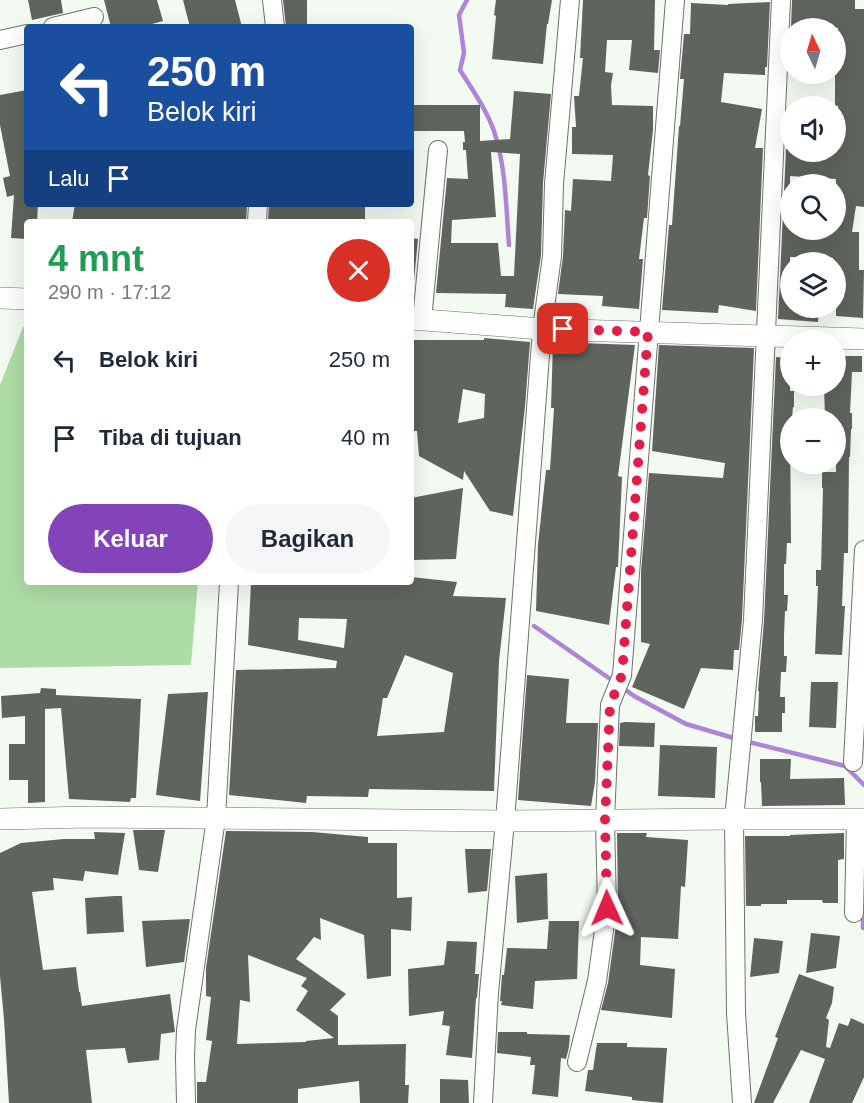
<!DOCTYPE html>
<html lang="id">
<head>
<meta charset="utf-8">
<style>
  :root { --surface:#fff; --page:#f6f6f7; --text:#1f2937; --muted:#747a83; --accent:#8344b9 }
  body { margin:0; font-family:Helvetica,sans-serif; background:var(--page); color:var(--text); height:100vh; display:flex; flex-direction:column; font-size:22px; white-space:nowrap }
  * { box-sizing:border-box; margin:0 }
  p { font-size:20px; color:var(--muted) }
  .icon { flex:none; width:33px; height:33px; fill:none; stroke:currentColor; stroke-width:2; stroke-linecap:round; stroke-linejoin:round }
  .map { position:relative; flex:1; overflow:hidden }
  .sheet { position:absolute; left:24px; top:219px; width:390px; height:366px; display:flex; flex-direction:column; background:var(--surface); border-radius:6px; box-shadow:0 6px 24px #0002 }
  .sheet>* { flex:none }
  .guide { position:absolute; left:24px; top:24px; width:390px; height:183px; border-radius:6px; box-shadow:0 6px 24px #0002; background:#1a4fa0; color:#fff; overflow:hidden }
  .needle { width:39px; rotate:355deg }
  .fabs { position:absolute; left:780px; top:18px; display:grid; gap:12px }
  .fabs a { display:grid; place-items:center; width:66px; height:66px; border-radius:50%; background:var(--surface); box-shadow:0 6px 24px #0002; font-size:30px }
  .pin { position:absolute; display:grid; place-items:center; width:51px; height:51px; color:#fff; margin:-26px; border-radius:12px; box-shadow:0 3px 9px #0006 }
  .me { position:absolute; width:66px; margin:-33px; rotate:359deg; stroke-linejoin:round; filter:drop-shadow(0 0 4px #0008) }
  .turn { display:flex; align-items:center; gap:21px; height:126px; padding:0 24px; font-size:27px }
  .turn .icon { width:78px; height:78px; stroke-width:2.5 }
  .turn b { display:block; font-size:42px; line-height:51px }
  .then { display:flex; align-items:center; height:57px; padding:0 24px; background:#0003; gap:12px; font-size:22px }
  .round { display:grid; place-items:center; flex:none; width:63px; height:63px; border-radius:32px; background:var(--page) }
  .overview { display:flex; align-items:center; justify-content:space-between; height:102px; padding:0 24px }
  h1 { font-size:36px; font-weight:800; line-height:45px; color:#1e9e55 }
  .button { display:flex; gap:12px; margin-top:auto; padding:12px 24px }
  .button a { flex:1; height:69px; border-radius:36px; background:var(--accent); color:#fff; font-size:24px; font-weight:800; line-height:69px; text-align:center }
  .button a+a { background:var(--page); color:var(--text) }
  ul { padding:0; list-style:none }
  li { display:flex; align-items:center; gap:18px; height:78px; padding:0 24px }
  li div { flex:1 }
  li b { display:block; font-size:22px }
  li em { font-style:normal }
  .map>svg:first-child { display:block }
</style>
</head>
<body>
<div class="map">
<svg width="864" height="1103" viewBox="0 0 864 1103">
  <rect width="100%" height="100%" fill="#f3faf2"/>
  <path fill="#aedca6" d="M23,327H27V582H198L191,665L0,668V385Z"/>
  <g fill="none" stroke-linecap="round" stroke-linejoin="round">
    <path stroke="#ae84d9" stroke-width="4.5" d="M467,0L459,15L464,53L460,70C472,89 486,109 494,131C506,167 506,207 509,245
      M534,626L616,683
      M623,688L634,696L686,724L737,739
      M745,741L845,766L864,785
      M863,910V928H864"/>
  </g>
  <path fill="#5f645e" fill-rule="evenodd" d="M28,0H61L63,13L32,20Z
    M104,0H157L163,21L141,27H111Z
    M183,0H235L242,27H190Z
    M283,0H307V27H286Z
    M496,0H552L548,24H547L543,64L492,59L496,16L494,15Z
    M583,0H655L654,50H660L658,73L629,70L632,40H607L605,72L613,73L611,85L612,105L653,106V130L648,175L650,176L647,218H644L639,259H643L639,309L602,306L603,296L558,294L563,256L565,210L571,211L573,179L611,181L613,155L572,154V127H576L574,96H579L583,58H580Z
    M792,0H855V9H864V207L856,206L852,232H859V270H864L863,318L836,316V262H833V258L790,257V308H819L818,322L778,319L786,149H790V152H836V145H838V106H835V74L838,28H791ZM790,176L836,179V230H790Z
    M770,2L767,67H765V75L724,73L721,102L762,109L755,148H763L756,311L719,305L718,313L662,310L669,225H672L679,126H680L684,79H680L684,34H690L691,3L728,5V4Z
    M27,90V204H38L37,222H27V239L11,238L14,195L7,197L3,178L10,176L0,125V95Z
    M514,91L551,94L543,183L541,255L533,309L505,307L506,294L436,293L447,178L468,179L466,150H463V142H465L464,131H411V105H480V141L510,139ZM491,152L520,154L514,276H501L498,243H451L452,220L496,217Z
    M75,204H247L246,222H72Z
    M269,204H365V222H268Z
    M411,238L418,239L413,291H411Z
    M484,338L530,342L525,406L513,516L490,511L464,471L463,480L419,456L417,431H411V340H484ZM463,389L485,394L484,418L458,423Z
    M553,342L635,345L618,476L622,477L618,567H616L609,625L536,611L538,545L546,470H550L554,408H551Z
    M659,345L754,348L742,619L739,650H734L733,670L701,668L684,709L632,687L650,644L641,642V572L649,473L723,478L725,463L652,451Z
    M836,356H862V372H852L850,413H852V429H851L850,457H849L848,553H844L842,606H845L842,655L815,654L818,586H816V570H821L823,488H822V472H836V418H825L824,386H836Z
    M776,357L790,358V391H794V407H793L792,418H790L791,543H787L786,564H784V595H788L787,611H785L784,635V656H787L786,672H781L780,697H785V713H782V732H755V716H758L759,691H758L764,621Z
    M463,488L456,559L411,560V498Z
    M411,577L457,582L453,596L506,598L499,661L494,791L369,789L368,797L307,796L306,803L229,795L236,670L336,668L337,661L248,645L251,582H411ZM299,618L347,619L344,648L298,640ZM405,655L453,673L444,732L377,736L383,698H387Z
    M527,675L569,679L566,723H598L595,782L591,806L518,800Z
    M811,682H838L836,728L809,727Z
    M41,688L56,689V695L141,699L136,798H131L130,802L69,799L61,708L45,709V802L28,803V780H9V744H25V716L2,718L1,696L40,693Z
    M208,692L200,801L156,795L168,694Z
    M625,722L655,723L654,747L619,746L620,723Z
    M660,745L717,747L715,798L658,796Z
    M760,759H791L790,779L844,778L845,805L762,806L761,782H760Z
    M133,830H165L158,872L139,870Z
    M226,831L312,832L368,837V843H397V898L412,897L411,931L391,929V976L367,979L364,935L320,918L321,940L314,937L296,959L346,994L330,1010L338,1016V1045L406,1044L405,1085H409L408,1103H360L359,1081L298,1089V1103H197V1082H206L212,1041L206,1040L211,997L206,996V968ZM248,955L307,978L301,986L308,991L296,1010L334,1038L306,1041V1042L237,1044L240,1000L250,1002Z
    M94,832L125,833L118,875L85,871L83,881L53,878L54,890L32,892L43,970L76,967L79,992H80L82,1006L170,994L175,1032L161,1034L159,1060L128,1063L125,1048L86,1050L92,1103H9L4,1019L0,976V853L21,843L64,839H95Z
    M617,833H647L646,837L688,840L685,887L681,886L678,939L641,937L640,965L675,969L672,1018L601,1010L608,983L618,910Z
    M844,833V859L838,860V903H823L822,900H787V904H761V906H746L745,836H790V835Z
    M465,849H491L487,891L468,893Z
    M547,873L548,919L517,923L515,876Z
    M115,896H122L124,932L87,934L85,898Z
    M190,919L184,962L146,967L142,921Z
    M549,921H579L577,979L535,981L533,1009L501,1005L502,1001H500L502,975H504L507,948L547,949Z
    M811,933L840,936L836,968L806,973Z
    M754,938L783,941L779,973L750,977Z
    M447,941L477,942L475,974H479L477,998H476L472,1058L446,1055L450,1026L442,1025L444,1011L409,1016L408,969L444,965Z
    M799,974L834,987L832,1003L826,1018L829,1020L826,1047L830,1048L839,1023L848,1026L851,1018L864,1024V1077L852,1103H809L825,1059L801,1050L773,1103H754L778,1038L775,1037Z
    M498,1032H527V1034L570,1035L569,1047L566,1059L561,1058L558,1097L532,1094L535,1065H530L531,1057L497,1053Z
    M597,1043H627V1047L667,1048L663,1103L632,1100V1097L585,1091L588,1070H593Z
    M440,1079L468,1080L469,1103H440Z"/>
  <g fill="none" stroke-linecap="round" stroke-linejoin="round">
    <defs>
      <path id="minor" d="M272,0L275,27
        M53,27L94,17
        M0,40L27,34
        M257,222L258,204
        M422,320L438,150
        M853,762L864,550
        M854,913L856,819
        M577,1062L597,981L607,908L605,820L610,705L622,675L675,0
        M186,1103L185,1057L186,1030L216,818L229,582
        M483,1103L489,993L505,821L542,329L552,256L554,184L570,0
        M742,1103L736,1013L734,819L753,620L781,0"/>
      <path id="tertiary" d="M0,298L27,299
        M411,319L542,329L864,339
        M0,819L90,817L505,821L734,819H864"/>
    </defs>
    <use href="#minor" stroke="#6d726c" stroke-width="20"/>
    <use href="#tertiary" stroke="#6d726c" stroke-width="22"/>
    <use href="#minor" stroke="#fff" stroke-width="18"/>
    <use href="#tertiary" stroke="#fff" stroke-width="21"/>
  </g>
  <g fill="none" stroke-linecap="round" stroke-linejoin="round">
    <path stroke="#e11d48" stroke-width="10" stroke-dasharray="0 18" d="M563,329L648,332L622,675L610,705L605,820L607,908"/>
  </g>
</svg>
<div class="fabs">
<a><svg class="needle" viewBox="-14 -14 28 28"><path d="M0-13l5 13h-10z" fill="#e53935"/><path d="M0 13l5-13h-10z" fill="#747a83"/></svg></a>
<a><svg class="icon" aria-label="sound" viewBox="0 0 24 24"><path d="M4 9h4l5-4v14l-5-4H4zM17 9q2 3 0 6"/></svg></a>
<a><svg class="icon" aria-label="search" viewBox="0 0 24 24"><circle cx="10" cy="10" r="6"/><path d="M15 15l6 6"/></svg></a>
<a><svg class="icon" aria-label="layers" viewBox="0 0 24 24"><path d="M12 4l9 5-9 5-9-5zM3 14l9 5 9-5"/></svg></a>
<a>+</a>
<a>−</a>
</div>
<div class="pin" style="left:563px;top:329px;background:#d93025"><svg class="icon" aria-label="arrive" viewBox="0 0 24 24"><path d="M6 21V4h12l-3 4 3 4H6"/></svg></div>
<svg class="me" style="left:607px;top:908px" viewBox="-20 -20 40 40"><path d="M0-17L14 15 0 8-14 15z" fill="#e11d48" stroke="#fff" stroke-width="4"/></svg>
<div class="guide">
<div class="turn"><svg class="icon" aria-label="left" viewBox="0 0 24 24"><path d="M17 20v-9H6M10 6l-5 5 5 5"/></svg><div><b>250 m</b>Belok kiri</div></div>
<div class="then">Lalu<svg class="icon" aria-label="arrive" viewBox="0 0 24 24"><path d="M6 21V4h12l-3 4 3 4H6"/></svg></div>
</div>
<section class="sheet">
<div class="overview"><div><h1>4 mnt</h1><p>290 m · 17:12</p></div><a class="round" style="background:#d93025;color:#fff"><svg class="icon" aria-label="close" viewBox="0 0 24 24"><path d="M6 6l12 12M18 6L6 18"/></svg></a></div>
<ul>
<li><svg class="icon" aria-label="left" viewBox="0 0 24 24"><path d="M17 20v-9H6M10 6l-5 5 5 5"/></svg><div><b>Belok kiri</b></div><em>250 m</em></li>
<li><svg class="icon" aria-label="arrive" viewBox="0 0 24 24"><path d="M6 21V4h12l-3 4 3 4H6"/></svg><div><b>Tiba di tujuan</b></div><em>40 m</em></li>
</ul>
<div class="button"><a>Keluar</a><a>Bagikan</a></div>
</section>
</div>
</body>
</html>
